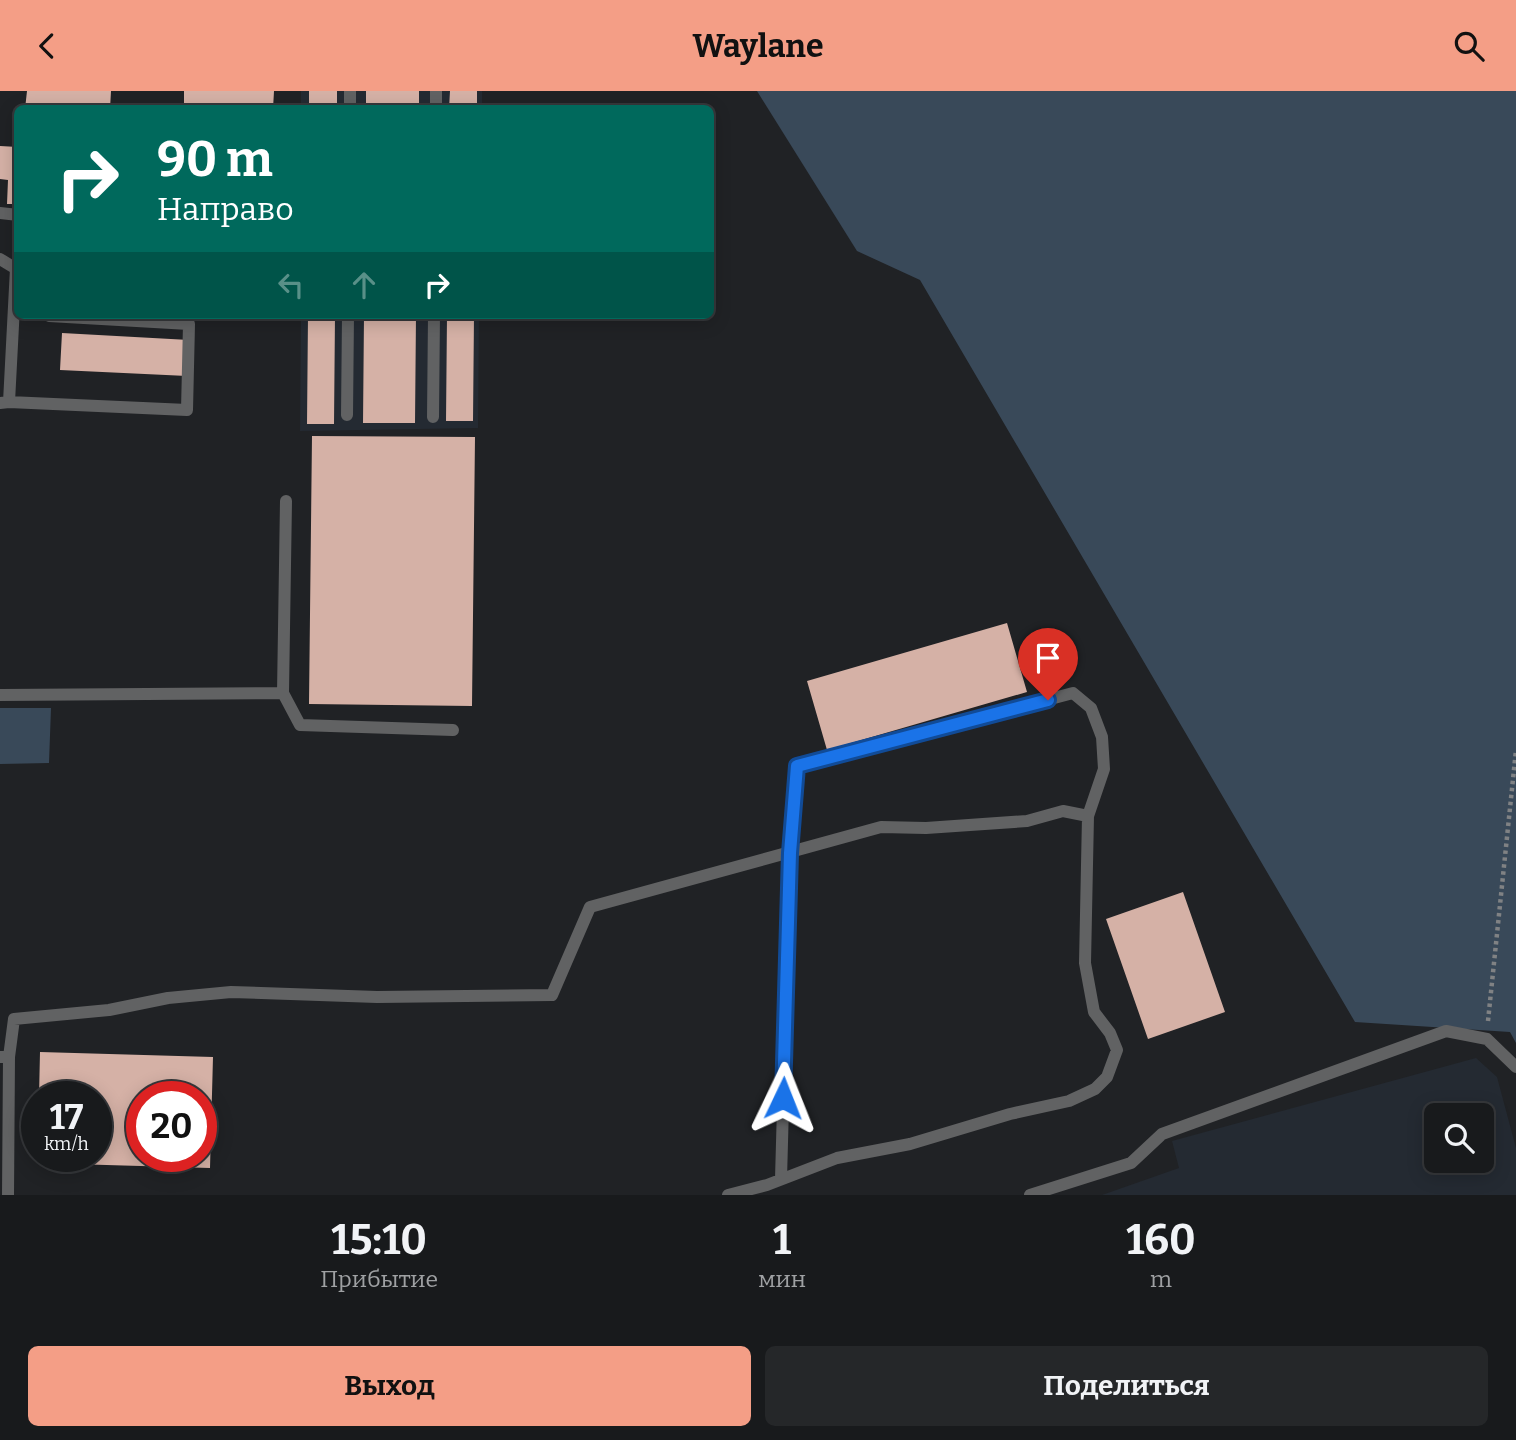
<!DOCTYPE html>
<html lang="ru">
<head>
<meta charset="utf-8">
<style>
  :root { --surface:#181a1c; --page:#252729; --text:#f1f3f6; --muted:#9fa1a3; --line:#36383b; --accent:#f49e86 }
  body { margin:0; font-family:Bitter,serif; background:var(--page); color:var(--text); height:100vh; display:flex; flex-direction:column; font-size:26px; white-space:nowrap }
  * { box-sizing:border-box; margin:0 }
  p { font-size:23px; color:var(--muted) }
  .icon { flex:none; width:38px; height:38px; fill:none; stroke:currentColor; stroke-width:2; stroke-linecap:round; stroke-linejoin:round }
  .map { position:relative; height:1104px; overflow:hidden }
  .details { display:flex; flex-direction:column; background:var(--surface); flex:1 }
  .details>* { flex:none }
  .guide { position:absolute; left:14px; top:14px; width:700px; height:214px; border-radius:10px; box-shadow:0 4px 18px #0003,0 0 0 2px var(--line); background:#00695c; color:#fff; overflow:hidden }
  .fabs { position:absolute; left:1424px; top:1012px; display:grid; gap:14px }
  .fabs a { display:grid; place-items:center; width:70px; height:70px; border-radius:10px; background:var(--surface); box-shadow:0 4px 18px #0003,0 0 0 2px var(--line); font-size:35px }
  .speed { position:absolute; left:21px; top:990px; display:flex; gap:14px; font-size:35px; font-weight:700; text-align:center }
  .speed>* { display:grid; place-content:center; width:91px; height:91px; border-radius:50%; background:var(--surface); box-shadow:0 4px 18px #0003,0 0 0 2px var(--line); line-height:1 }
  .speed small { font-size:18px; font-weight:400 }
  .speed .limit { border:10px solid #d22; background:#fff; color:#111 }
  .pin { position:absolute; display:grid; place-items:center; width:60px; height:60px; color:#fff; margin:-72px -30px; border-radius:50% 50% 50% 0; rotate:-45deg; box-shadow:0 0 7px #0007 }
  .pin .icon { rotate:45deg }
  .me { position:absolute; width:77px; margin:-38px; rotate:2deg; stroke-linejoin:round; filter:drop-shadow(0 0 5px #0008) }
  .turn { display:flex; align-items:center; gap:24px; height:147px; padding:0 28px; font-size:32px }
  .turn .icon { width:91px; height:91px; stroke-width:2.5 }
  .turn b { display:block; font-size:49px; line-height:60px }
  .lanes { display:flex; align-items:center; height:66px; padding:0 28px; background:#0003; justify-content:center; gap:35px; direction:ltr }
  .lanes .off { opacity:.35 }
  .eta { display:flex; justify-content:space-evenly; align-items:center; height:119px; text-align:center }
  .eta b { font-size:42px; font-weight:700; line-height:49px }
  .action { display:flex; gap:14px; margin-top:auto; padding:14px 28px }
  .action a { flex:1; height:80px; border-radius:10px; background:var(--accent); color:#111; font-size:28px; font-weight:700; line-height:80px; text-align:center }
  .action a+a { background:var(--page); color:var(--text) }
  header { display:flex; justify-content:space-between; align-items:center; height:91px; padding:0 28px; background:var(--accent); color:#111; font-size:32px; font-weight:700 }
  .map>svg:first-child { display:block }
</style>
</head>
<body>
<header><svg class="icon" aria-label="back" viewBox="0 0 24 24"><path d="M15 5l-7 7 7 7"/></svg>Waylane<svg class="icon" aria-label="search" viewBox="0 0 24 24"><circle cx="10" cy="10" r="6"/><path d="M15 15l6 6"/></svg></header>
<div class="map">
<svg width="1516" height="1104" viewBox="0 0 1516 1104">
  <rect width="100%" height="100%" fill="#202225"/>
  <path fill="#242a32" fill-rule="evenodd" d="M301,0H482V17L301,18Z
    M301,224H479L478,337L300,340Z
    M1476,967L1497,986L1516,1057V1104H1102L1179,1077L1172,1050ZM1437,1024H1482V1069H1437Z"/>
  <path fill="#394959" d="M757,0H1516V952L1510,941L1355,931L920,189L857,160Z
    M0,617H51L49,672L0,673Z"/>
  <path fill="#d5b1a6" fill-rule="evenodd" d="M27,0H111L110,18H25Z
    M184,0H274L273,18H184Z
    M309,0H337V18H309Z
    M366,0H419V18H366Z
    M450,0H477V18H449Z
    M0,55L18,56V113H7L8,89L0,88Z
    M308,224H335L334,333H307Z
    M364,224H416L415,332H363Z
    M447,224H474L473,330H446Z
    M62,242L189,249L187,285L60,279Z
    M312,345L475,346L472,615L309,613Z
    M1007,532L1027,601L827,659L807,590Z
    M1183,801L1225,921L1148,948L1106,828Z
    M40,961L213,966L210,1077L37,1072V1066H96V1006H39ZM142,1006H201V1066H142Z"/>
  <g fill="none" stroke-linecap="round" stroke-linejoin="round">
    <path stroke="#808284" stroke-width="4.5" stroke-dasharray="3.5 3.5" stroke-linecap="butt" d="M1488,930L1516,659"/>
    <path stroke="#616263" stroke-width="12" d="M350,18V0
      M436,18V0
      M0,122L18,124
      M0,168L18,179
      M9,311L16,177
      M0,312L9,311L187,319L189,233L49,225V224
      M347,324L348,224
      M433,326L434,224
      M283,602L300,634L453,639
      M0,604L283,602L286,410
      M0,966H9L8,1104
      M9,966L14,928L109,919L168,907L231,901L377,906L552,904L590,816L881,736L926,737L1027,730L1063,720L1088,725L1085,872L1094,921L1110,942L1117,959L1107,986L1095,998L1069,1010L1010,1023L910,1053L837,1067L767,1094L728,1104
      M781,1088L790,762L797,675L1073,602L1091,617L1102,646L1104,678L1088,725
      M1030,1104L1131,1072L1162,1043L1446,940L1487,948L1516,976"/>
  </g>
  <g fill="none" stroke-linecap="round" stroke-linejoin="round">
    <defs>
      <path id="route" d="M783,1007L790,762L797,675L1048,609"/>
    </defs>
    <use href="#route" stroke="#114b97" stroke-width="18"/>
    <use href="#route" stroke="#1a73e8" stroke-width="12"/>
  </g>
</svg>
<div class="fabs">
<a><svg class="icon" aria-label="search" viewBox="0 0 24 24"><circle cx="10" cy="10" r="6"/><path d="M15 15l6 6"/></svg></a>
</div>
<div class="speed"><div>17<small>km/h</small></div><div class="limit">20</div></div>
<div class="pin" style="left:1048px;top:609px;background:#d93025"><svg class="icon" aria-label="arrive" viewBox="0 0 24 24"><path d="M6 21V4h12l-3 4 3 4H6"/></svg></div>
<svg class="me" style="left:783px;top:1007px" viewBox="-20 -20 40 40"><path d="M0-17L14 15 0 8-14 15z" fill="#1a73e8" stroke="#fff" stroke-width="4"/></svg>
<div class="guide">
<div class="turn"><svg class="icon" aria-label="right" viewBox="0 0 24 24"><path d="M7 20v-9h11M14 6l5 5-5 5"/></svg><div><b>90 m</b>Направо</div></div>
<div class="lanes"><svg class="icon off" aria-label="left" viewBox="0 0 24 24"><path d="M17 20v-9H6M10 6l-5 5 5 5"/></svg><svg class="icon off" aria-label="ahead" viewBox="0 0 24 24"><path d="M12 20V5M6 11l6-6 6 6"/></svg><svg class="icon" aria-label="right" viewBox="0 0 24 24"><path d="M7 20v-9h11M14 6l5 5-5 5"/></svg></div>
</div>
</div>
<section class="details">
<div class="eta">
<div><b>15:10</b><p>Прибытие</p></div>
<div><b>1</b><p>мин</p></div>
<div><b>160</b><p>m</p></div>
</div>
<div class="action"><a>Выход</a><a>Поделиться</a></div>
</section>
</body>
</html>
